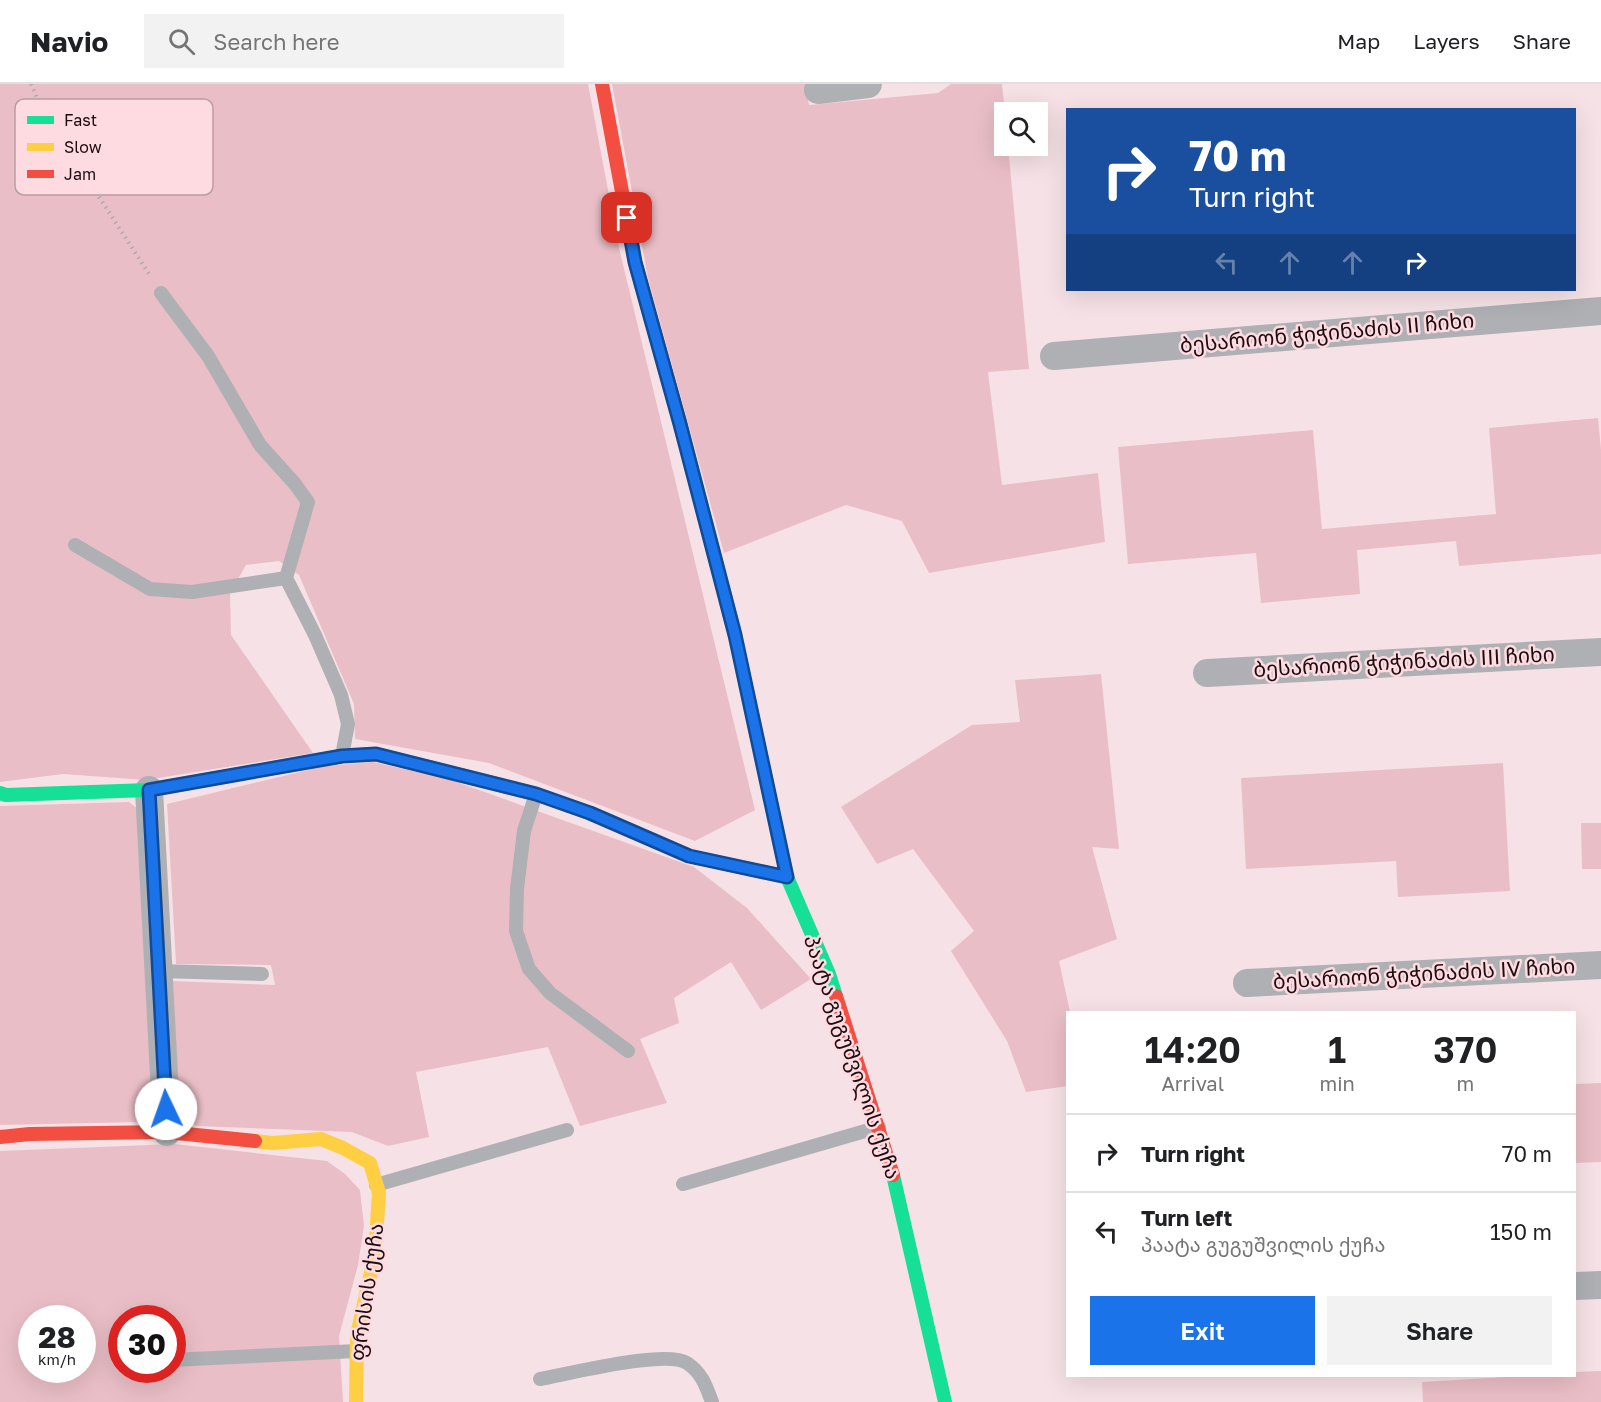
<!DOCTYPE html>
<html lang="en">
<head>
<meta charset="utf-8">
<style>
  :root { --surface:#fff; --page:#f2f2f2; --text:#202124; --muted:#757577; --line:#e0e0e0; --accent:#1a73e8 }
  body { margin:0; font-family:"Golos Text","Noto Sans Georgian",sans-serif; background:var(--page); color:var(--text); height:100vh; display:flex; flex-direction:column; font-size:22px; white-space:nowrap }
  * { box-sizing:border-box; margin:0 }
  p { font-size:20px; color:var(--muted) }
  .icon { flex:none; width:33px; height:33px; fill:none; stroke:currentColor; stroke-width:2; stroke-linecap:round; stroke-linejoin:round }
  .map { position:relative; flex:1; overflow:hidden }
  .sheet { position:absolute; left:1066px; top:927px; width:510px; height:366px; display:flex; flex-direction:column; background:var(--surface); border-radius:0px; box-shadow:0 6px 24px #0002 }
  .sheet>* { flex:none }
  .top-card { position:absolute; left:1066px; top:24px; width:510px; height:183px; border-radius:0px; box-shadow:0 6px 24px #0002; background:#1a4fa0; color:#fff; overflow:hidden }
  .fabs { position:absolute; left:994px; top:18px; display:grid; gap:12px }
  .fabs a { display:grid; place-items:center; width:54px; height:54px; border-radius:0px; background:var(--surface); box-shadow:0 6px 24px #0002; font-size:30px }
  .speed { position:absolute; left:18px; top:1221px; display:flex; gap:12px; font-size:30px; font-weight:700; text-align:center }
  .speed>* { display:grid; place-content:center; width:78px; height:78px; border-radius:50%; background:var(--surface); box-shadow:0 6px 24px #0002; line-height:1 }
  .speed small { font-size:15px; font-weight:400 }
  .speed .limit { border:9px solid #d22; background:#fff; color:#111 }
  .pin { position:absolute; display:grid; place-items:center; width:51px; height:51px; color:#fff; margin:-26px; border-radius:12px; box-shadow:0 3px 9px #0006 }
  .me { position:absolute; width:66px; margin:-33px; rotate:357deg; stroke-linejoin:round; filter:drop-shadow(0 0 4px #0008) }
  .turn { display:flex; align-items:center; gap:21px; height:126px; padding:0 24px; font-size:27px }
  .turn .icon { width:78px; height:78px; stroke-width:2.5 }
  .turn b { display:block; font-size:42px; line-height:51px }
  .lanes { display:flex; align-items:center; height:57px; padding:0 24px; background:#0003; justify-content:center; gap:30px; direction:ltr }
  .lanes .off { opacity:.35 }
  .eta { display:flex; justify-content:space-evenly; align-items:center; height:102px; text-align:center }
  .eta b { font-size:36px; font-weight:600; line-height:42px }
  .action { display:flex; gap:12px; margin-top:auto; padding:12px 24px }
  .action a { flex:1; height:69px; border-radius:0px; background:var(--accent); color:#fff; font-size:24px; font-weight:600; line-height:69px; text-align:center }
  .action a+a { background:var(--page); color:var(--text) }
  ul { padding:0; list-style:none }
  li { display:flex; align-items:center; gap:18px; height:78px; padding:0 24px; border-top:2px solid var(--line) }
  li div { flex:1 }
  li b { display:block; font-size:22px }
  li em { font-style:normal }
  header { display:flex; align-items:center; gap:36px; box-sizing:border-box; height:84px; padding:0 30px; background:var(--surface); border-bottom:2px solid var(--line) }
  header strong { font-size:28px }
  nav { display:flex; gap:33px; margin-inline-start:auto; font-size:21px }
  .search { width:420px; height:54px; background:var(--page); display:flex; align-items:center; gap:15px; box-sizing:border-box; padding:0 21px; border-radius:0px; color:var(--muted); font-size:22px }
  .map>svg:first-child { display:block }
</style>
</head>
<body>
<header>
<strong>Navio</strong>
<div class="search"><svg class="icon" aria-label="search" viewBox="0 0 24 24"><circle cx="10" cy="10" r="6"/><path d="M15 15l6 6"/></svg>Search here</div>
<nav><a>Map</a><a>Layers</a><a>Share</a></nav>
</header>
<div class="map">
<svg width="1601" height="1318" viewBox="0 0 1601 1318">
  <rect width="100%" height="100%" fill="#f6e2e6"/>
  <path fill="#eabec6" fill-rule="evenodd" d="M0,0H588L619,164L755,726L695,757L489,679L355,655L354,620L299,491L279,477L246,481L230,509L231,551L313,669L146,696L63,690L0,698Z
    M612,0H805L809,21L938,9L951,0H1002L1005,28V62H1008L1029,285L988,288L1002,401L1098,389L1105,458L929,489L902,437L846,421L724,469L648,194Z
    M1598,334L1601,366V470L1459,482L1456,457L1357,466L1360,510L1261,519L1256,469L1128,480L1118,363L1313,346L1322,445L1496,430L1489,344Z
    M1101,590L1119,765L1092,763L1117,855L1059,877L1070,928H1068V1002L1026,1008L1007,957L951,867L974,847L913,765L877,780L841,723L972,641L1020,638L1015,596Z
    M373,678L451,696L694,783L747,824L811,895L761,926L731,878L674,914L679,939L640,955L667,1019L580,1042L548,963L416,988L429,1053L388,1062L352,1048L196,1042L177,1027L173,897L275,901L271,881L176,880L167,720L325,682Z
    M1503,679L1510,807L1398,813L1396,777L1246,785L1241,694Z
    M129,718L139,726L154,1022L141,1038L0,1041V722Z
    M1581,739H1601V785H1582Z
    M1601,999V1078L1575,1079V1000Z
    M174,1060L327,1077L345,1090L360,1106L364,1142L358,1181L339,1252L343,1318H0V1067ZM32,1234H82V1286H32ZM122,1234H172V1286H122Z
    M1601,1287V1318H1423L1422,1298L1524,1292H1575V1288Z"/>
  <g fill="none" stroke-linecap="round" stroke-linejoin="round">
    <path stroke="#aeaaad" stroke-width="4" stroke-dasharray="1.5 4.5" stroke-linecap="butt" d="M31,0L42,25L149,190"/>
    <path stroke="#afb0b4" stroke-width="14" d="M161,209L208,272L260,361L295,400L308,418L286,494L315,551L341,611L348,640L342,672
      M75,461L150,505L192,508L286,494
      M536,710L524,747L517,805L516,847L529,885L550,909L628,967
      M158,887L262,890
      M683,1100L879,1043
      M376,1101L567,1046
      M172,1276L356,1267
      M540,1295C568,1290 666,1265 687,1279C702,1289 706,1302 712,1318"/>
    <path stroke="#afb0b4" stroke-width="28" d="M818,6L868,0
      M1054,272L1601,227
      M1207,589L1601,568
      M149,706L167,1048
      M1247,899L1601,881
      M1575,1202L1601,1201"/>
    <path stroke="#16e098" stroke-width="14" d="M680,339L735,551L787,793L829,890L836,912
      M0,709L6,711L149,706L342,672L376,670L536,710L602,734
      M893,1091L945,1318"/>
    <path stroke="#ffcf43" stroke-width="14" d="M255,1057L273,1059L321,1055L343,1064L370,1079L379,1109L375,1170L357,1251L356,1318"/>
    <path stroke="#f24e42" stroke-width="14" d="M602,0L635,178L680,339
      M602,734L689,772L787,793
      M836,912L893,1091
      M0,1053L30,1050L167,1048L255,1057"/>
  </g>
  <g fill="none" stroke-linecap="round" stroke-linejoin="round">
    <defs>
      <path id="route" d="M166,1025L149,706L342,672L376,670L536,710L590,729L689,772L787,793L735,551L680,340L635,178L627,134"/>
    </defs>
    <use href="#route" stroke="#114b97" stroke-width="15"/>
    <use href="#route" stroke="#1a73e8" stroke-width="10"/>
  </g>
  <g text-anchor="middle" stroke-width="5" stroke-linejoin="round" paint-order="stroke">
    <g font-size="21" fill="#1c0d10" stroke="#fedae1">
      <text transform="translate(1327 249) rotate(-5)" y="7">ბესარიონ ჭიჭინაძის II ჩიხი</text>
      <text transform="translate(1404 578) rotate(-3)" y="7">ბესარიონ ჭიჭინაძის III ჩიხი</text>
      <text transform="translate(1424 890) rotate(-3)" y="7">ბესარიონ ჭიჭინაძის IV ჩიხი</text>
      <text transform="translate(852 973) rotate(71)" y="7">პაატა გუგუშვილის ქუჩა</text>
      <text transform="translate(367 1208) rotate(-82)" y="7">ფრისის ქუჩა</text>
    </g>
  </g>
  <rect x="15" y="15" width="198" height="96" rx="9" fill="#fedae1" stroke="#ba9ca2" stroke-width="1.5"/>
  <rect x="27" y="32" width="27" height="8" fill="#16e098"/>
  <rect x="27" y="59" width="27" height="8" fill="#ffcf43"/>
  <rect x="27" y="86" width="27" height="8" fill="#f24e42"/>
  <g font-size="16" fill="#1c0d10">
    <text x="64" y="42">Fast</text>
    <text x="64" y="69">Slow</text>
    <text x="64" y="96">Jam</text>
  </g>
</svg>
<div class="fabs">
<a><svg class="icon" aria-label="search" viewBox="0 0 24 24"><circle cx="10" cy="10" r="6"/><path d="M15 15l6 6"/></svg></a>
</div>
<div class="speed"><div>28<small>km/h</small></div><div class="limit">30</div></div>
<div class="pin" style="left:627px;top:134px;background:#d93025"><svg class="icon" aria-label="arrive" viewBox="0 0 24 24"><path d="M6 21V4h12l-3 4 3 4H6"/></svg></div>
<svg class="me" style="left:166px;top:1025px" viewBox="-20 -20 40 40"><circle r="19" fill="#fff"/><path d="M0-13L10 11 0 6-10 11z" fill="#1a73e8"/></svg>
<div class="top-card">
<div class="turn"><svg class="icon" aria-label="right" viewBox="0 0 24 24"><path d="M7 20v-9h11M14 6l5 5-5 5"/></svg><div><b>70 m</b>Turn right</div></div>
<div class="lanes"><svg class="icon off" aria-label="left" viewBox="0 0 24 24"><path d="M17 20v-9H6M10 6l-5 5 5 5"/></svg><svg class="icon off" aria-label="ahead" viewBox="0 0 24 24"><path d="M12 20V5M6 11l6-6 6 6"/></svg><svg class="icon off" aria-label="ahead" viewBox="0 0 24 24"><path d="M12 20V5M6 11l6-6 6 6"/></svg><svg class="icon" aria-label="right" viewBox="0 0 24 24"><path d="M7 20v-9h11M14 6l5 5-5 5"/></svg></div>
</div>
<section class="sheet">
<div class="eta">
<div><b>14:20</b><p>Arrival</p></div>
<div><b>1</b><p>min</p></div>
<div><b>370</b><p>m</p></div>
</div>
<ul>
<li><svg class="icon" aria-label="right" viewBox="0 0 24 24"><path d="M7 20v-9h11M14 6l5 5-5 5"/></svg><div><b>Turn right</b></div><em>70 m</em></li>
<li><svg class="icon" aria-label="left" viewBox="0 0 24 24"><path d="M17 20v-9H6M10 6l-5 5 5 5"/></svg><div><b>Turn left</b><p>პაატა გუგუშვილის ქუჩა</p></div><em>150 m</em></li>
</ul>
<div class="action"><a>Exit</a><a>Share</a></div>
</section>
</div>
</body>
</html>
